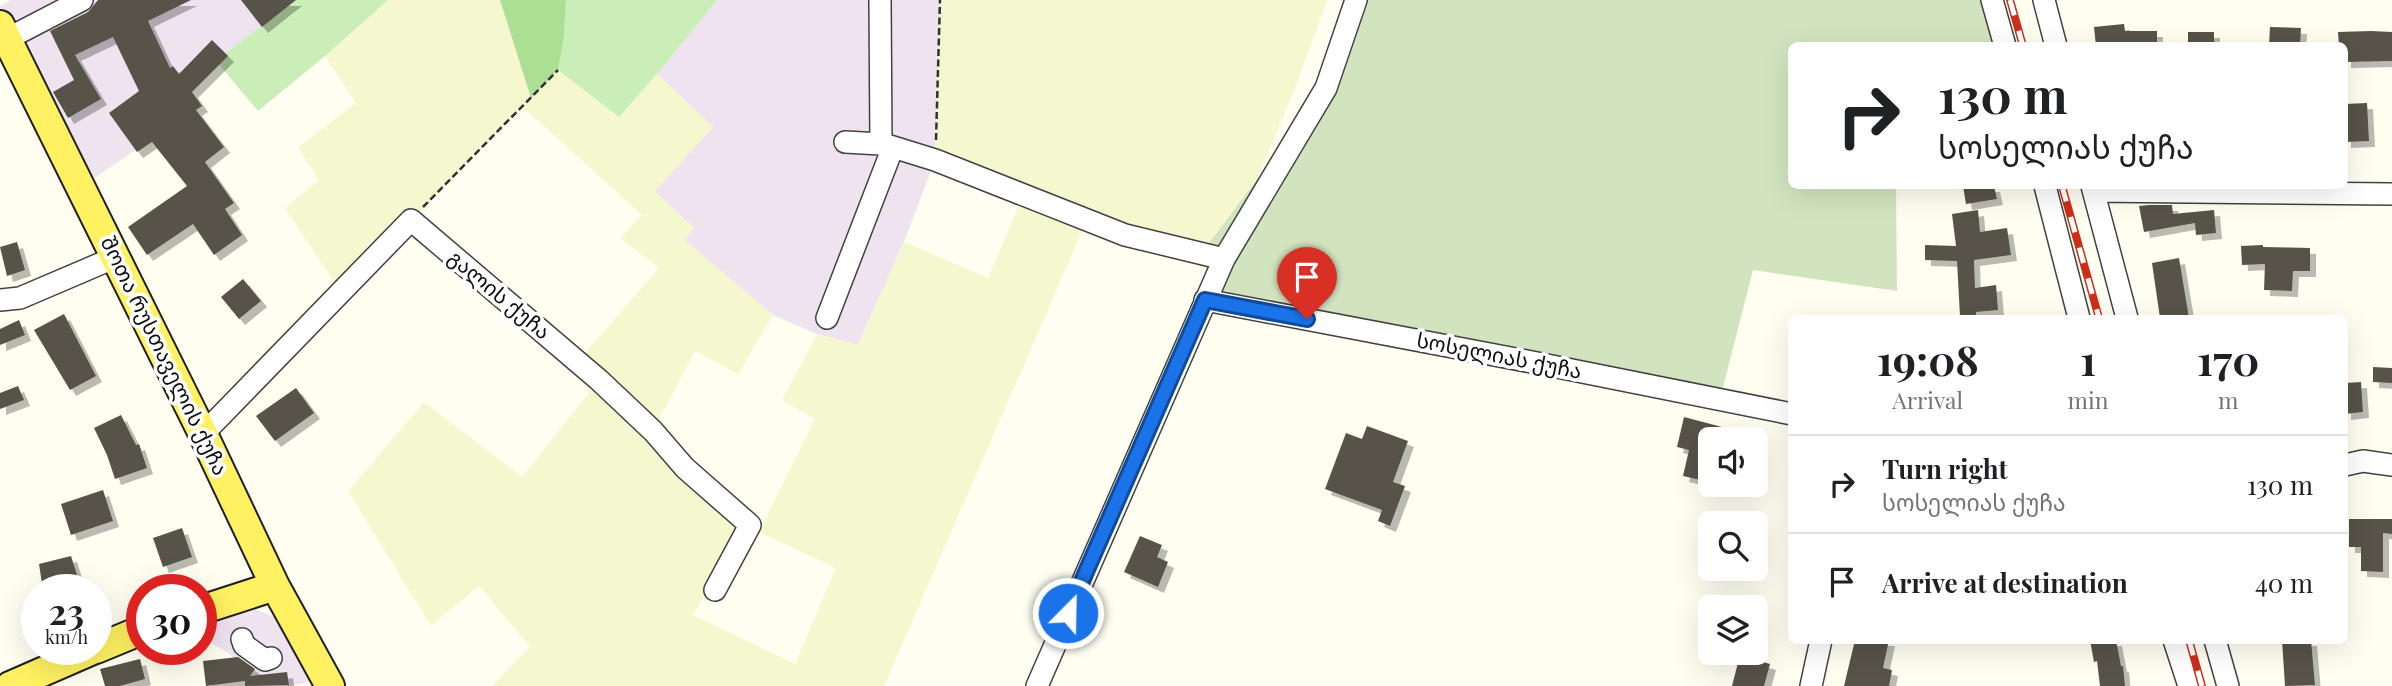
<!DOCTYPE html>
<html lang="en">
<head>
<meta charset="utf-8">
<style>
  :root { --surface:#fff; --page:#f6f6f6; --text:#202124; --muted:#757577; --line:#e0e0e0 }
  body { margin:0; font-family:"Playfair Display","Noto Sans Georgian",serif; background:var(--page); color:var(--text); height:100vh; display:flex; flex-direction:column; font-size:26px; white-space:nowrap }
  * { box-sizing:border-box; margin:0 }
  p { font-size:23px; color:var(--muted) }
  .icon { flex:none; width:38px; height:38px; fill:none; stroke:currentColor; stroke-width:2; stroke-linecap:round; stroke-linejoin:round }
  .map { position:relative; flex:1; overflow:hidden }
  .side { position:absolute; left:1788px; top:315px; width:560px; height:329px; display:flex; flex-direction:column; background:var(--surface); border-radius:10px; box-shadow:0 7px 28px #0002 }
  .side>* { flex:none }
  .top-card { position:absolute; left:1788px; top:42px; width:560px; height:147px; border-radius:10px; box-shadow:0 7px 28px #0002; background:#fff; color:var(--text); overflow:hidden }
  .fabs { position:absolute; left:1698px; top:427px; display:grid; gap:14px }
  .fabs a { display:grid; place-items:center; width:70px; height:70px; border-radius:10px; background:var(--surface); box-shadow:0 7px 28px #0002; font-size:35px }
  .speed { position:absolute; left:21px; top:574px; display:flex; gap:14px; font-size:35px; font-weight:700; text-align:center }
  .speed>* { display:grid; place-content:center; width:91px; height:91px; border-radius:50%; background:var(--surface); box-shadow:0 7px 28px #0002; line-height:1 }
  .speed small { font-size:18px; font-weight:400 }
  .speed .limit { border:10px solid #d22; background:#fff; color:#111 }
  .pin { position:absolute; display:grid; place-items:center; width:60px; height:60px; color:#fff; margin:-72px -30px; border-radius:50% 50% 50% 0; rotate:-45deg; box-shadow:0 0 7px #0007 }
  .pin .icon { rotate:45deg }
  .me { position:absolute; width:77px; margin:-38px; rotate:23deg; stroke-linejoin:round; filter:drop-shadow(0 0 5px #0008) }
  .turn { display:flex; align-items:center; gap:24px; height:147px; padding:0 35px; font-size:32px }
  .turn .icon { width:91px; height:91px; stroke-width:2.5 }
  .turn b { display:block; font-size:49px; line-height:60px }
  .eta { display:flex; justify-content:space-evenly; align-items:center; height:119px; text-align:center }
  .eta b { font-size:42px; font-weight:700; line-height:49px }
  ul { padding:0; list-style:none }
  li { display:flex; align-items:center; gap:21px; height:98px; padding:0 35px; border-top:2px solid var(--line) }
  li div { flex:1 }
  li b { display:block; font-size:26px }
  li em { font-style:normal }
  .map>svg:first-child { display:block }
</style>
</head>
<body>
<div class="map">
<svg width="2392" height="686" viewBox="0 0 2392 686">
  <defs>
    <filter id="shadow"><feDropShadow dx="6" dy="6" stdDeviation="0" flood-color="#0004"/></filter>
  </defs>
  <rect width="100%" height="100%" fill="#fffef1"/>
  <path fill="#eee3ee" d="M10,0H294L167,100L181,119L81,187L0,25V6Z
    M717,0H940L935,160L904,242L858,345L817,334L773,315L683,239L694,228L654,191L713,127L657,74Z
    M254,609L281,619L317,680L289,686H253L230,654L206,640L201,624Z"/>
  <path fill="#f5f8ce" d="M388,0H500L531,97L558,70L619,117L657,74L713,127L655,191L694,229L684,240L773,315L738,374L695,351L653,431L744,527L693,615L795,664L836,568L759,532L815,419L782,400L817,334L859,345L904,242L988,278L1023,196L935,160L940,0H1327L1295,88L1224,259L1087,220L884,686H492L530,647L479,586L431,626L348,491L424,402L522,477L599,380L578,361L659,268L620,238L642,215L523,107L341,292L285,208L319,180L298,147L356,103L325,56Z"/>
  <path fill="#caeeb7" d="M294,0H388L325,56L258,111L216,61Z
    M566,0H717L657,74L619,117L558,70L564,36Z"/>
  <path fill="#abe094" d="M500,0H566L564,36L558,70L531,98Z"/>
  <path fill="#d2e4bf" d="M1356,0H1980L1993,45L1792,46V186H1896L1897,291L1753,270L1720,399L1205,300L1207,246L1326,88Z"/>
  <path fill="#59524a" filter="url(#shadow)" d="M98,0H191L148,21L170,68L173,66L179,74L212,40L228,56L192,92L202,106L196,110L224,147L205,162L234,203L225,209L242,235L214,255L193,224L147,255L128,227L187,186L152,142L137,152L109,113L139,91L113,37L75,55L101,99L68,118L53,92L74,80L50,31L88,12Z
    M241,0H296L262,27Z
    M2124,24L2125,31H2157V46H2096L2094,27Z
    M2270,27L2301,28L2300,46H2269Z
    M2371,31L2392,32V61L2345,62V46H2339L2338,32Z
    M2188,32H2214V46H2188Z
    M2367,103L2369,141L2345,142V104Z
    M1963,186H1994L1997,199L1966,204Z
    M2149,205H2172L2173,214L2214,210L2216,233L2196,235L2195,223L2144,232L2139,206Z
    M1978,210L1980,232L2007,228L2011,255L1974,260L1975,288L1996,285L1998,310L1976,312V315L1960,316L1957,261L1925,260V245L1956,246L1952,214Z
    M17,242L25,270L7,276L0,247Z
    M2263,245V247L2310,248V271H2293L2292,291L2264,290L2265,264L2242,265L2241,246Z
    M2179,258L2189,318H2160L2152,263Z
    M243,279L261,301L239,319L221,297Z
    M64,314L96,376L70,390L34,330Z
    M19,320L25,335L0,345V329Z
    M2373,367L2392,368V383L2373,382Z
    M2361,382L2363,412L2345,414V383Z
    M18,386L24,400L0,409V393Z
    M296,388L314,413L275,441L256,416Z
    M121,415L136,445L139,444L147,468L115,479L107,455L94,428Z
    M1684,417L1756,436V439H1710V461L1705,481L1683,476L1689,450L1677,447Z
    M1367,426L1408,441L1393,482L1405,486L1390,526L1378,521L1382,510L1325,489L1346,433L1362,439Z
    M103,490L113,521L71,535L61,504Z
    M2349,519H2392V534L2383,533V572L2361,571V547H2349Z
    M182,528L192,557L163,567L153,538Z
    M1140,536L1162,545L1157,557L1168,562L1158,587L1124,572Z
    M71,556L80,584L61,590H43L39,564Z
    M1855,640H1889L1883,668L1892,670L1889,686H1844Z
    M2090,640H2116L2121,666H2123L2125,686H2100L2097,661L2094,662Z
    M2282,640H2311L2315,685L2285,686Z
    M1740,655L1770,664L1764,686H1732Z
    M238,657L255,669L250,676L287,672L289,685L245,686V681L206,686L203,661Z
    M140,659L145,679L120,686H105L100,669Z"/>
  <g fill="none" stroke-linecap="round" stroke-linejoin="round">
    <defs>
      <path id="minor" d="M880,0L881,144
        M1992,0L2005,46
        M2044,0L2056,46
        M7,39L82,0
        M845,142L881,144L893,147L935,160L1125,235L1224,259
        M2045,186L2079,318
        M2092,186L2127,318
        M2094,191L2392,194
        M0,300L20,298L116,257
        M1205,300L1537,363L1792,414
        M827,318L893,147
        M203,434L411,220L599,380L653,431L685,468L750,525L715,590
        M2345,465L2363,461L2392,465
        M242,639L244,645L265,660L271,658
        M2174,640L2189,686
        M2215,640L2228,686
        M1037,686L1224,259L1326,88L1356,0
        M1811,686L1821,640"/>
      <path id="major" d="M0,25L203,434L275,586L330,686
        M201,610L275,586
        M96,649L142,630
        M10,686L95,649"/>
    </defs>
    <use href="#minor" stroke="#424242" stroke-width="24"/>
    <use href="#major" stroke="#202020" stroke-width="32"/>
    <path stroke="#313131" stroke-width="2.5" stroke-dasharray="7 3.5" stroke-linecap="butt" d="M936,140L940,0
      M423,207L558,70"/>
    <use href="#minor" stroke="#fff" stroke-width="21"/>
    <use href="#major" stroke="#fff161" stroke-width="28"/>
    <defs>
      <path id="rail" d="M2010,0L2023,46
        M2062,186L2099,318
        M2189,640L2202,686"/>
    </defs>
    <use href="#rail" stroke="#cc2e1a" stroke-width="8"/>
    <use href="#rail" stroke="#fff" stroke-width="5" stroke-dasharray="16" stroke-linecap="butt"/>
  </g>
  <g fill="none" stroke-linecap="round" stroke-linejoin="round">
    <defs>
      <path id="route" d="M1068,613L1205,300L1307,319"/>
    </defs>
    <use href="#route" stroke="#114b97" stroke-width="18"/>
    <use href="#route" stroke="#1a73e8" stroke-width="12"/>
  </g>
  <g text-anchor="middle" stroke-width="7" stroke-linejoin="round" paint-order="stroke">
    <g font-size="21" fill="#0f0f0f" stroke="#fff">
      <text transform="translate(499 295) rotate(40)" y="7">გალის ქუჩა</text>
      <text transform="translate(164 356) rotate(64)" y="7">შოთა რუსთაველის ქუჩა</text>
      <text transform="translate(1499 356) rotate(11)" y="7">სოსელიას ქუჩა</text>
    </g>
  </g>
</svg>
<div class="fabs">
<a><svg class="icon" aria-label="sound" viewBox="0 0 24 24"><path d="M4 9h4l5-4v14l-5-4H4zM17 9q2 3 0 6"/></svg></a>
<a><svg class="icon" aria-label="search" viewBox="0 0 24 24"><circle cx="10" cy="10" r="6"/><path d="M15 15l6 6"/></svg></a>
<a><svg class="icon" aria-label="layers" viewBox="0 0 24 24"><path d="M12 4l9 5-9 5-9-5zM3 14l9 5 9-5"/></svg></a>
</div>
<div class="speed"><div>23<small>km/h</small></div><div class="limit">30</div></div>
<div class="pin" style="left:1307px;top:319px;background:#d93025"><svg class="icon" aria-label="arrive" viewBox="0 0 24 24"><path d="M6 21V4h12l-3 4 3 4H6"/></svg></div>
<svg class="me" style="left:1068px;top:613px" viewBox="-20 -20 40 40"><circle r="17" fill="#1a73e8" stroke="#fff" stroke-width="3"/><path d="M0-11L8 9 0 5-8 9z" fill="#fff"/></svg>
<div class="top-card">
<div class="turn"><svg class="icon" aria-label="right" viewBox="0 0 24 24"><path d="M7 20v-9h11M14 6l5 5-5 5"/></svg><div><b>130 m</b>სოსელიას ქუჩა</div></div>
</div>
<section class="side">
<div class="eta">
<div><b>19:08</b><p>Arrival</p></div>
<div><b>1</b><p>min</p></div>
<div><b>170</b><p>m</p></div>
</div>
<ul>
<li><svg class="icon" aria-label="right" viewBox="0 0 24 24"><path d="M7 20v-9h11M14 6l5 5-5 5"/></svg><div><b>Turn right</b><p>სოსელიას ქუჩა</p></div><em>130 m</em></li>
<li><svg class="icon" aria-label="arrive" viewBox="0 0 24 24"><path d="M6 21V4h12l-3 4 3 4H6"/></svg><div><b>Arrive at destination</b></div><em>40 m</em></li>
</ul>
</section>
</div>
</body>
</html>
